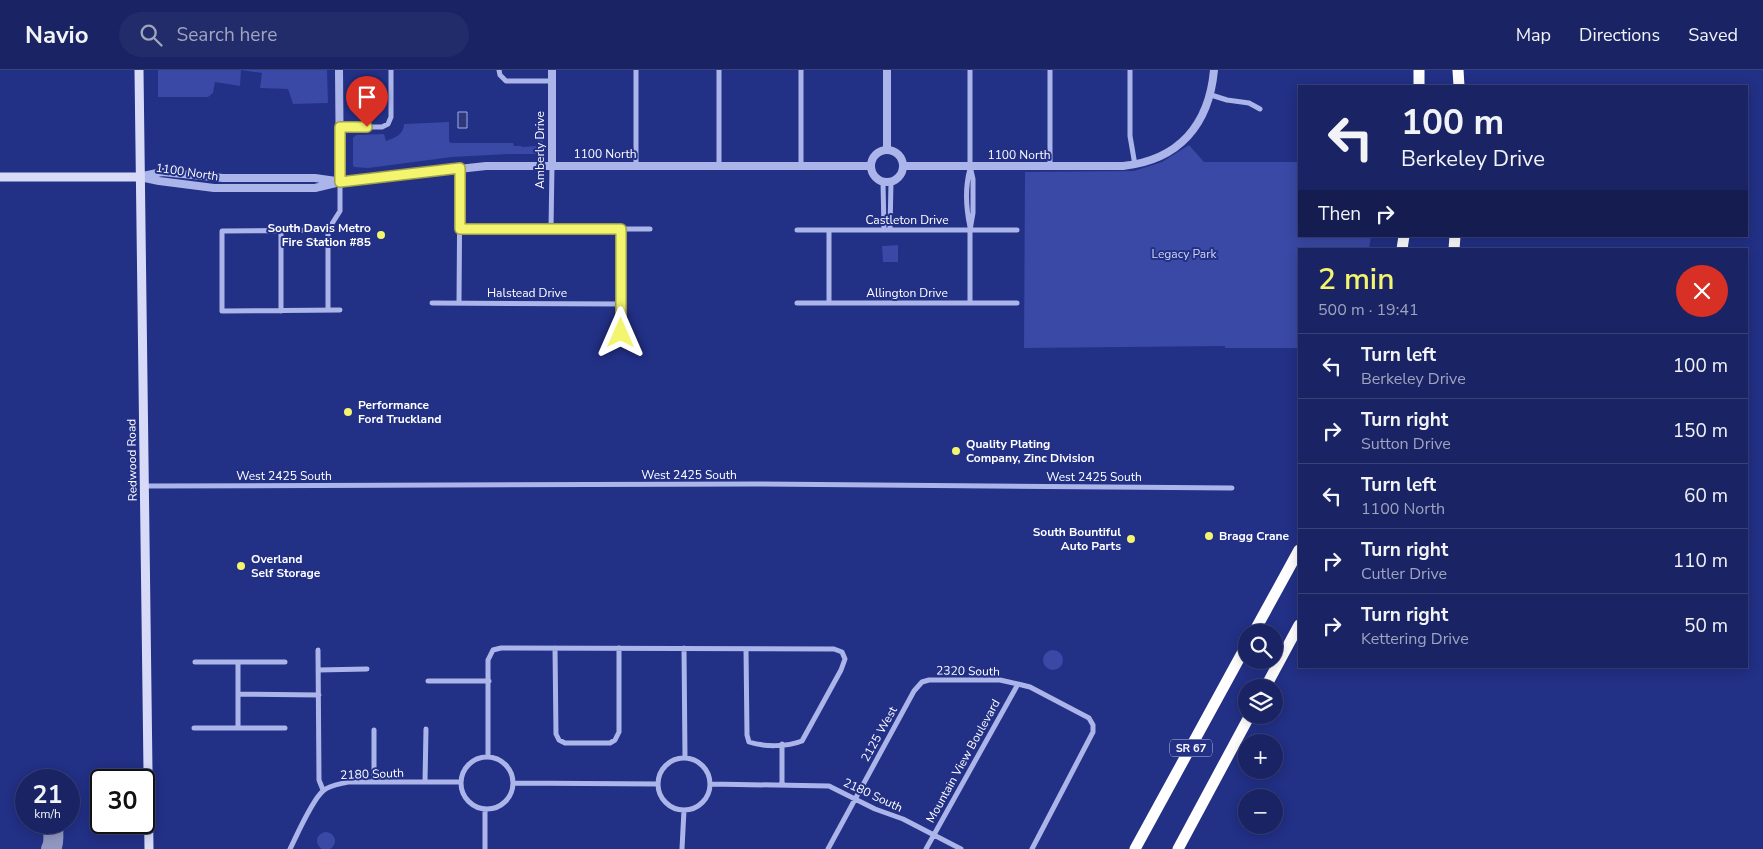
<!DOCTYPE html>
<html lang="en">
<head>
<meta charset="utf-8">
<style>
  :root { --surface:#1a2464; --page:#232c6a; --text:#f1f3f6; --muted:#9fa4bf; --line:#384178; --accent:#f3f56e }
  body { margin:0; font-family:"Nunito Sans",sans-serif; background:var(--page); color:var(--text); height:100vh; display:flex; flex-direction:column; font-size:19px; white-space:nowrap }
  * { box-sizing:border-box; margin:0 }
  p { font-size:16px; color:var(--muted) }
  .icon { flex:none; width:28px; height:28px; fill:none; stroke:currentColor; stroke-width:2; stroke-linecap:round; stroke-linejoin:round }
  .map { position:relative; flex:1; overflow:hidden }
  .side { position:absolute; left:1298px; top:178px; width:450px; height:420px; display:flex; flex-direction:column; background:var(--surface); border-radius:0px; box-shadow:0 2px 12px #0003,0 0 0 1px var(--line) }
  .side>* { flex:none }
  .top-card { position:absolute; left:1298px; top:15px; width:450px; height:152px; border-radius:0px; box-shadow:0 2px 12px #0003,0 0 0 1px var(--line); background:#1a2464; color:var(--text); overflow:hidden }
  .buttons { position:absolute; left:1238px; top:554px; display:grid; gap:10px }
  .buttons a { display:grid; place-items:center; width:45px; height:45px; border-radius:50%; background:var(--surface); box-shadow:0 2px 12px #0003,0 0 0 1px var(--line); font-size:25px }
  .speed { position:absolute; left:15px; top:699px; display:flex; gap:10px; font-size:25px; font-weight:700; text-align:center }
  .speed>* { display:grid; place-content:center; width:65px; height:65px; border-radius:50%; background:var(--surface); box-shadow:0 2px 12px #0003,0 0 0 1px var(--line); line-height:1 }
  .speed small { font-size:12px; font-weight:400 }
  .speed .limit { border:2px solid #111; border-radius:8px; background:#fff; color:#111 }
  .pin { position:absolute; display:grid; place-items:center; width:42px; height:42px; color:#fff; margin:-51px -21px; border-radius:50% 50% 50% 0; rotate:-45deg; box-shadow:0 0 5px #0007 }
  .pin .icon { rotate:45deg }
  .me { position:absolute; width:55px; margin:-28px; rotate:0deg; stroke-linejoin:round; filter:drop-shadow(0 0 4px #0008) }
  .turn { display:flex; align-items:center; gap:18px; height:105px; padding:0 20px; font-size:22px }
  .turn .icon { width:65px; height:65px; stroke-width:2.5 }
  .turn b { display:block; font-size:35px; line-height:42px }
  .then { display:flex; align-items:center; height:48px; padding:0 20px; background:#0003; gap:10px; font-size:19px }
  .round { display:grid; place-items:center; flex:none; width:52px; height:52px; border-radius:26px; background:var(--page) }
  .head { display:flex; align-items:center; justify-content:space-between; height:85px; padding:0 20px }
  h1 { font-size:30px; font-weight:600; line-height:38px; color:var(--accent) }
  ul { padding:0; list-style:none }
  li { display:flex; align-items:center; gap:15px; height:65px; padding:0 20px; border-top:1px solid var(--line) }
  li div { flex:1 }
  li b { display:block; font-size:19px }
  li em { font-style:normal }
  header { display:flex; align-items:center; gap:30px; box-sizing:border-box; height:70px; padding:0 25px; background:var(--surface); border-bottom:1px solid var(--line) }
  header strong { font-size:24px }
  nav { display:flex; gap:28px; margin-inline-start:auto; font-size:18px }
  .search { width:350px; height:45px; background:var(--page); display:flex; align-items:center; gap:12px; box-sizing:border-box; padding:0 18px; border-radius:28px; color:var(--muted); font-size:19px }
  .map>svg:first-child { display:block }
</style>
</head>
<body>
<header>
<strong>Navio</strong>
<div class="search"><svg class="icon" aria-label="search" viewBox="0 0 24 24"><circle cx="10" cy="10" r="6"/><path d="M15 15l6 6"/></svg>Search here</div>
<nav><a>Map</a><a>Directions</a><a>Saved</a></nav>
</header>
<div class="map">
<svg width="1763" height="779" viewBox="0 0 1763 779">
  <rect width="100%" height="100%" fill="#223086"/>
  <path fill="#3949a5" d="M158,0H327L328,33L293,34L288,19L260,18L262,3L241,0L240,16L215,12L213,23L208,27H158Z
    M449,52V71L451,73H513L514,76H521L522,77L537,76V55L543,54V83L540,84H509L452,87L368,98L354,97L353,95V68L356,65L384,64L386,71C395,68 404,64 404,54Z
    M1189,75L1204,92H1299V166H1371L1369,179H1299V278H1225V276L1024,278L1025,102L1134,101L1162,92Z
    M898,175V192H883L882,176Z
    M1043 590a10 10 0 1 1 20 0a10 10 0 1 1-20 0Z
    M317 771a9 9 0 1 1 18 0a9 9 0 1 1-18 0Z"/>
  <path fill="#2e3778" stroke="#a0acea" d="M458,42H467V58H458Z"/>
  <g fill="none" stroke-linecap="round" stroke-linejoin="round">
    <path stroke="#9098c2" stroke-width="20" d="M51,779C56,771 51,760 55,752"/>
    <path stroke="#acb5e9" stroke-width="5" d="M499,0L500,5L506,11H552
      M636,0V95
      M719,0V96
      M801,0V96
      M1050,0V96
      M1130,0V66L1135,95
      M1211,25L1227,30L1249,33L1260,39
      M340,57H382L388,54L391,47V0
      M970,99C965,117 966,138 970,157
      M883,112L884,160
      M460,159H650
      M551,159L552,95
      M621,159V263
      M281,160V241
      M328,160L222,161V241L340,240
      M797,160H1017
      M890,160L891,112
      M432,233L621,234
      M459,233L460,98
      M797,233H1017
      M829,233V160
      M970,233V160L973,143V109L970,96V0
      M328,240V160L340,141V112
      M146,416L754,414L1232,418
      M555,578L556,664L559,670L565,673H610L615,670L619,662V578
      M684,578L685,687
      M318,580L319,710L323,720
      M195,592H285
      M318,600L367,599
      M428,611H489
      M238,624L319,625
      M194,658H285
      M238,658V592
      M782,674V715
      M488,687V590L493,580L501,578L834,579L842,582L845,589L841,600L802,671C787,677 764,677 749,672L747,665L746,579
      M461 713a26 26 0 1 1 52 0a26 26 0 1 1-52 0Z
      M658 714a26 26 0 1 1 52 0a26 26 0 1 1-52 0Z
      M374,712V660
      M425,712L426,659
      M513,713L658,714
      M711,714L829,716L875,739L903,749L961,779
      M290,779C297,765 312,730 323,721C329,715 341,714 348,712H461
      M485,779V739
      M682,779L684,740
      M828,779L914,621L922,612L929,610H1000L1018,614L1030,617L1089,648L1093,655V662L1032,779
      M926,779L1018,614"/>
    <path stroke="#acb5e9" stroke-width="8" d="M339,0L340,112
      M887,80V0
      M871 96a16 16 0 1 1 32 0a16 16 0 1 1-32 0Z
      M552,95V0
      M903,96H1123C1179,90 1209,55 1214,0
      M143,106L162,102L223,108H315L336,111
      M140,107L159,111L214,118H315L340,112L486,96H871"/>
    <path stroke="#d7dbf7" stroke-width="9" d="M139,0L149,779
      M0,107H140"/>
    <path stroke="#fff" stroke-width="11" d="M1458,0L1459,16
      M1419,16V0
      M1402,179L1404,166
      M1454,179L1455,166
      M1254,562L1299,480
      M1265,618L1299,555
      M1135,779L1246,576
      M1178,779L1250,645"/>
  </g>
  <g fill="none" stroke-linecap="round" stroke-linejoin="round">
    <defs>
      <path id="route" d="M367,57H340V112L460,98V159H621V263"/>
    </defs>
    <use href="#route" stroke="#9e9f48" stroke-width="12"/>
    <use href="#route" stroke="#f3f56e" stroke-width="9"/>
  </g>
  <g fill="#f3f56e" stroke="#223086" stroke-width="2">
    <circle cx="381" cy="165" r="5"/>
    <circle cx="348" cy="342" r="5"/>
    <circle cx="956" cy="381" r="5"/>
    <circle cx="1209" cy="466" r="5"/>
    <circle cx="1131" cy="469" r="5"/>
    <circle cx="241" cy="496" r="5"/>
  </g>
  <g text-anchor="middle" stroke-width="4" stroke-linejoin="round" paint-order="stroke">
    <rect fill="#223086" stroke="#bdc1db" stroke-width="1" x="1170" y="669.5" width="42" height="17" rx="4"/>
    <g font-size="11" font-weight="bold" fill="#fff">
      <text x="1191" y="682">SR 67</text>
    </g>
    <g font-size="12" fill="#fff" stroke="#223086">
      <text transform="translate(540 80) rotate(-90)" y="4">Amberly Drive</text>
      <text x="605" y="88">1100 North</text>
      <text x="1019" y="89">1100 North</text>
      <text transform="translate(187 102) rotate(8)" y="4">1100 North</text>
      <text x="907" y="154">Castleton Drive</text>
      <text x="527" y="227">Halstead Drive</text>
      <text x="907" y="227">Allington Drive</text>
      <text transform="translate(132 390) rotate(-91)" y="4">Redwood Road</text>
      <text x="689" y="409">West 2425 South</text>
      <text x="284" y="410">West 2425 South</text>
      <text x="1094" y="411">West 2425 South</text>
      <text transform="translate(968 601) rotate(1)" y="4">2320 South</text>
      <text transform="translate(879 664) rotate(-61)" y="4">2125 West</text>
      <text transform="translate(963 691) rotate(-61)" y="4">Mountain View Boulevard</text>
      <text transform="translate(372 704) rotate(-2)" y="4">2180 South</text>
      <text transform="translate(873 725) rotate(25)" y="4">2180 South</text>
    </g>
    <g font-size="12" font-weight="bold" fill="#fff" stroke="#223086" text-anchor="start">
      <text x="371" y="162" text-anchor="end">South Davis Metro<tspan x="371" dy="14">Fire Station #85</tspan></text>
      <text x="358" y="339">Performance<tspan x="358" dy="14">Ford Truckland</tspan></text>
      <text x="966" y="378">Quality Plating<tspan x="966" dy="14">Company, Zinc Division</tspan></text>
      <text x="1121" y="466" text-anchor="end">South Bountiful<tspan x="1121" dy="14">Auto Parts</tspan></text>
      <text x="1219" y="470">Bragg Crane</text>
      <text x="251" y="493">Overland<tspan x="251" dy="14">Self Storage</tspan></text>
    </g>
    <g font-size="12" fill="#d0d6f7" stroke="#223086">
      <text x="1184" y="188">Legacy Park</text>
    </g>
  </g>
</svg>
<div class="buttons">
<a><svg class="icon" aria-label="search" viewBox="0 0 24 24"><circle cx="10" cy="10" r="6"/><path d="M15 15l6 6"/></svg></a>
<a><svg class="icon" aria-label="layers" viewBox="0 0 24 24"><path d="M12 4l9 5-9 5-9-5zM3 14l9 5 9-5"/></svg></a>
<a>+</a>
<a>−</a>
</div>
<div class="speed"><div>21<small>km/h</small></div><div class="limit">30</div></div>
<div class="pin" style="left:367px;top:57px;background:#d93025"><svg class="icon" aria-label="arrive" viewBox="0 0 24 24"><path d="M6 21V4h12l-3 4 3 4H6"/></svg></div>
<svg class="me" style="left:621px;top:263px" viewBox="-20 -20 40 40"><path d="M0-17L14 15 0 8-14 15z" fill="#f3f56e" stroke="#fff" stroke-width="4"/></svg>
<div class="top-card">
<div class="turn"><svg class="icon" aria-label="left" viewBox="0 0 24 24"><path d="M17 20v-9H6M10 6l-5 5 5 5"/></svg><div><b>100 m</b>Berkeley Drive</div></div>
<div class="then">Then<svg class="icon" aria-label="right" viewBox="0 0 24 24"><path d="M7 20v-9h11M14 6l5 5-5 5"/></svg></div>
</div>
<section class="side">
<div class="head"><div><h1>2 min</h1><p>500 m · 19:41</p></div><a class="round" style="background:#d93025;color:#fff"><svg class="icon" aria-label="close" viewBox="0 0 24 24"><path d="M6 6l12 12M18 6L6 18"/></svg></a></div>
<ul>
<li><svg class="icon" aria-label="left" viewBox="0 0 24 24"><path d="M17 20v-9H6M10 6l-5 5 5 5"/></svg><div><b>Turn left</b><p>Berkeley Drive</p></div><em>100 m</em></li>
<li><svg class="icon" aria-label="right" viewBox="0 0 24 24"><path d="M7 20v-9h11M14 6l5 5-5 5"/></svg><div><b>Turn right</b><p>Sutton Drive</p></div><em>150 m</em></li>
<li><svg class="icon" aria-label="left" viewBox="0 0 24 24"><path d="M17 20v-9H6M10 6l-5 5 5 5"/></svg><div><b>Turn left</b><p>1100 North</p></div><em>60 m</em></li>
<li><svg class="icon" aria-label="right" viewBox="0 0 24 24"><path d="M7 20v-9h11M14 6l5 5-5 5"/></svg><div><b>Turn right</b><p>Cutler Drive</p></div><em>110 m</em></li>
<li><svg class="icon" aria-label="right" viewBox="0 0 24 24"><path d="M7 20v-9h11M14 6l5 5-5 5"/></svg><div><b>Turn right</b><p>Kettering Drive</p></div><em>50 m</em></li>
</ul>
</section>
</div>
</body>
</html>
